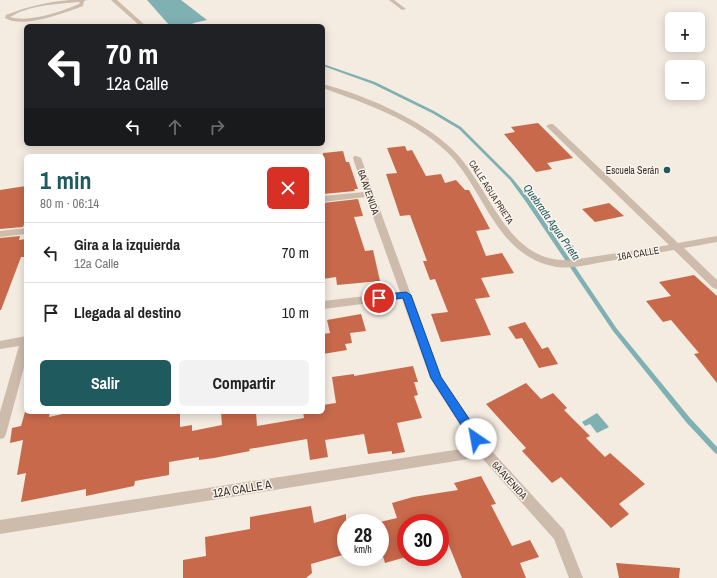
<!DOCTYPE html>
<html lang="es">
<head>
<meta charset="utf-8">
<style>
  :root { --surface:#fff; --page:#f2f2f2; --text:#222; --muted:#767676; --line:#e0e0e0; --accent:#1f5a5e }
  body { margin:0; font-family:"Archivo Narrow",sans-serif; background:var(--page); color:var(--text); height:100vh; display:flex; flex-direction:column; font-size:15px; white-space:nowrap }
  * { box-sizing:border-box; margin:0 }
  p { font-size:13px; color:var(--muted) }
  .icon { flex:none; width:22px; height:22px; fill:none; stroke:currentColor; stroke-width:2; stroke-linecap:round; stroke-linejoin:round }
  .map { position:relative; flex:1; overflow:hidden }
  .side { position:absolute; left:24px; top:154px; width:301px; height:260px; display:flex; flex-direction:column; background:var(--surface); border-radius:6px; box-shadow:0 2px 10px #0003 }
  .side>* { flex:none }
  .top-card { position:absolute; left:24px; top:24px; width:301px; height:122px; border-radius:6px; box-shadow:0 2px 10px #0003; background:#202124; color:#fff; overflow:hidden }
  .tools { position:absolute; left:665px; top:12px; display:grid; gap:8px }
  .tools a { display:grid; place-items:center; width:40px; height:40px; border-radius:6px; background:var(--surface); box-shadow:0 2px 10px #0003; font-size:20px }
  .speed { position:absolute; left:337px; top:514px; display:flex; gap:8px; font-size:20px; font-weight:700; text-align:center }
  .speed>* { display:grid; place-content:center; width:52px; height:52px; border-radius:50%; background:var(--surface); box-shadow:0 2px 10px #0003; line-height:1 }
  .speed small { font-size:10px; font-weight:400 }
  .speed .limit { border:6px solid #d22; background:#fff; color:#111 }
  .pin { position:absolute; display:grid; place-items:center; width:34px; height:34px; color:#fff; margin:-17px; border:2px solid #fff; border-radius:50%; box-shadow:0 1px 4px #0007 }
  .me { position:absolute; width:44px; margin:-22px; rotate:327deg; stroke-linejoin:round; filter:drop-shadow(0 0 3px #0008) }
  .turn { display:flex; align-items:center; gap:14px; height:84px; padding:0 16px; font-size:18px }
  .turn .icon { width:52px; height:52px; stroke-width:2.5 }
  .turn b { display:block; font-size:28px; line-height:34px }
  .lanes { display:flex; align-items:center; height:38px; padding:0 16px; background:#0003; justify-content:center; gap:20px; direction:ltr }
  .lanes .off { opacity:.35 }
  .round { display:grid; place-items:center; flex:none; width:42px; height:42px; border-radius:6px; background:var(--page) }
  .summary { display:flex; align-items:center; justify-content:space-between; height:68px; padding:0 16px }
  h1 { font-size:24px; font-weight:800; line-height:30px; color:var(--accent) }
  .cta { display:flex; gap:8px; margin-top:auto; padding:8px 16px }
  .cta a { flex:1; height:46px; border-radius:6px; background:var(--accent); color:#fff; font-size:16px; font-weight:800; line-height:46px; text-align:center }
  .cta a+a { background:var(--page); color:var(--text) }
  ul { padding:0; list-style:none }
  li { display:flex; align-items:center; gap:12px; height:60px; padding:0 16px; border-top:1px solid var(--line) }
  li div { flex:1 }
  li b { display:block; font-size:15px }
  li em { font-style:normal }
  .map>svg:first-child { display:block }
</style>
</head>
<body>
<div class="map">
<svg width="717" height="578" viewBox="0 0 717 578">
  <rect width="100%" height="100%" fill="#f4ebe1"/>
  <path fill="#7fb0b2" d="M147,0H181L207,20L180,26H170Z
    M597,413L609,427L597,433L590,424L585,426L582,422Z"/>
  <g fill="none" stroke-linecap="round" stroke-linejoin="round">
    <path fill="#7fb0b2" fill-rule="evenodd" d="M184,21L198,25V26H194L183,23V22Z
      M323,64L375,82L434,111L461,127L512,178L530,200L617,329L690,418L717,447V454L715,453L686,422L613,331L526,202L510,180L459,129L432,113L373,84L323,66Z"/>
  </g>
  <path fill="#c8694b" d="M538,123L573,158L547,163L552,169L536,172L504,134L515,132L511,127Z
    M405,146L407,151L412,150L426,176L441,174L445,183L456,180L465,190H469L490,229L476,231L486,256L502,253L514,273L481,278L490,297L475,299L491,335L441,342L431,314L448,312L435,279L430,280L423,261H427L410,215L400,216L386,174L397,173L387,148Z
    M343,151L346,162H349L358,189H354L355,191L323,194V153Z
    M26,186V219L23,227L0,229V190Z
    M358,199L363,216L354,217L365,251L373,250L380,281L337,285L336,277L323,279V203Z
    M609,203L624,216L595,222L582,209Z
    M20,236L19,240L26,239V257H21L1,310H0V238Z
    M694,275L717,296V383L694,354L699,353L671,320L663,322L646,301L671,296L659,282Z
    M361,314L366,331L350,333L352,343L345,344L347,350L323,354V334L330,333L327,320Z
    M525,322L542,349L548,347L558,364L539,368L522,338L516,339L508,327Z
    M413,366L418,382H414L418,395L414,396L422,418L397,423L405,452L392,454V451L368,454L364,434L325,440L328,457L310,460L307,439L249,449L250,451L214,458L199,460V457L169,462V475L135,481L134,486L86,496V489L21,502L26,473L17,475L23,440L10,443L12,428L21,426L25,412H50L49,417L72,412H180V427L192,425V431L222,425L221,412H256L257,426L304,418L303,412H323V405L336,403L332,377L354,374V376Z
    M526,383L541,399L553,393L567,408L564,410L590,436L586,438L605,457L610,453L645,484L619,504L629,514L611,528L561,477L552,483L522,451L526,448L486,404Z
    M481,476L496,504L491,505L512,546L530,540L539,557L520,563L526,578H462L440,523H406V557L385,563L380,547V522L397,518L392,503L413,497L458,490L454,483Z
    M311,506L314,523L346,514V554L311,564L312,573L306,578H183V560L206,556L205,537L250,529V517Z
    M616,563L680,568L679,578H619Z"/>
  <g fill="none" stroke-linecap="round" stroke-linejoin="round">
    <path fill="#cdbbac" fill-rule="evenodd" d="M69,0H87L84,1L83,6C64,13 23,29 5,18L6,15C26,7 47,2 69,0ZM80,2L79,4C60,12 29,23 10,17C30,5 56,4 80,2Z
      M389,0H394L406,9L402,10Z"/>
    <path fill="#cdbbac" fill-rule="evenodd" d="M111,0H117L146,26H140Z
      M323,84C364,95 421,119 452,149C491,186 506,265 572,260L669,245L546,126L550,124H553L678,243L717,236V242L684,248L717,280V289L713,288L674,250C650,254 627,258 603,262C586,265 568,270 552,266C494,253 484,187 446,151C412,119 366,104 323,88Z
      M354,156H357L361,158L441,377L488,447L564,530L583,578H569L554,539L481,457L0,534V520L474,447L430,378L402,299L323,309V301L400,292L366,197L323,202V196L364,192L353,158Z
      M26,228V234L0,237V231Z
      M26,336V360L6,434L4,438L0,439V412L19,346L0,349V341Z"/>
  </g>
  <path fill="#1a73e8" stroke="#114b97" d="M406,292L411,295L441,377L480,435L482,439L480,442L476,444L472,442L431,378L403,298L379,301L374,298L379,295Z"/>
  <circle fill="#1f5a5e" stroke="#fbf5ee" stroke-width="1.5" cx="667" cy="170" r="4"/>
  <g text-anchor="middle" stroke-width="3" stroke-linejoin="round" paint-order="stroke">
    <g font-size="9" fill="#3b302b" stroke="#fbf5ee">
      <text transform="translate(491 192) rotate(57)" y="3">CALLE AGUA PRIETA</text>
    </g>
    <g font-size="10" fill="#3b302b" stroke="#fbf5ee" text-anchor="end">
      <text x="659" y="174">Escuela Serán</text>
    </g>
    <g font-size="10" fill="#3b302b" stroke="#fbf5ee">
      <text transform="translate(369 192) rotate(71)" y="4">6A AVENIDA</text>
      <text transform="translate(638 253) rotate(-10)" y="4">16A CALLE</text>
      <text transform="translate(510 480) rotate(48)" y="4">6A AVENIDA</text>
    </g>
    <g font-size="11" font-style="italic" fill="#1f5a5e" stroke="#fbf5ee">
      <text transform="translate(552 222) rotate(55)" y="4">Quebrada Agua Prieta</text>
    </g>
    <g font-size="12" fill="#3b302b" stroke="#fbf5ee">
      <text transform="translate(242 489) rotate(-9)" y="4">12A CALLE A</text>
    </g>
  </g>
</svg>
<div class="tools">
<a>+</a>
<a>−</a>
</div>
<div class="speed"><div>28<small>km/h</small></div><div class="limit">30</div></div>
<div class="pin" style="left:379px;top:298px;background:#d93025"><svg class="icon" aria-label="arrive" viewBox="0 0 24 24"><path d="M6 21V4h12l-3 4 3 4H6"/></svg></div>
<svg class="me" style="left:476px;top:439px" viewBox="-20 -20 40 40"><circle r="19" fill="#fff"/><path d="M0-13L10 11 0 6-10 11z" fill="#1a73e8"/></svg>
<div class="top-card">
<div class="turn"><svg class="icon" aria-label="left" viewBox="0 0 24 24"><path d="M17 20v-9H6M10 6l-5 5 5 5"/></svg><div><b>70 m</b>12a Calle</div></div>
<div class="lanes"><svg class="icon" aria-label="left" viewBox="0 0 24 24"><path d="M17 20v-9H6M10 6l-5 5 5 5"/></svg><svg class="icon off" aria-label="ahead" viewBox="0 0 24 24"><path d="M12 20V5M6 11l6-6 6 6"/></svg><svg class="icon off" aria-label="right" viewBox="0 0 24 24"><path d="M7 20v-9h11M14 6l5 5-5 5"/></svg></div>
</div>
<section class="side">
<div class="summary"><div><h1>1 min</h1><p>80 m · 06:14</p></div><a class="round" style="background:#d93025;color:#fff"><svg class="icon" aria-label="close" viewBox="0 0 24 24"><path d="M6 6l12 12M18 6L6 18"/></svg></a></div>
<ul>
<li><svg class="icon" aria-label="left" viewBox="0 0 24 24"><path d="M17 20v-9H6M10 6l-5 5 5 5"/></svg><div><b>Gira a la izquierda</b><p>12a Calle</p></div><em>70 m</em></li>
<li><svg class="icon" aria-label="arrive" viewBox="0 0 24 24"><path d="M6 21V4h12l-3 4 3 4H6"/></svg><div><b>Llegada al destino</b></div><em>10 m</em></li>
</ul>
<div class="cta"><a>Salir</a><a>Compartir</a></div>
</section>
</div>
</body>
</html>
